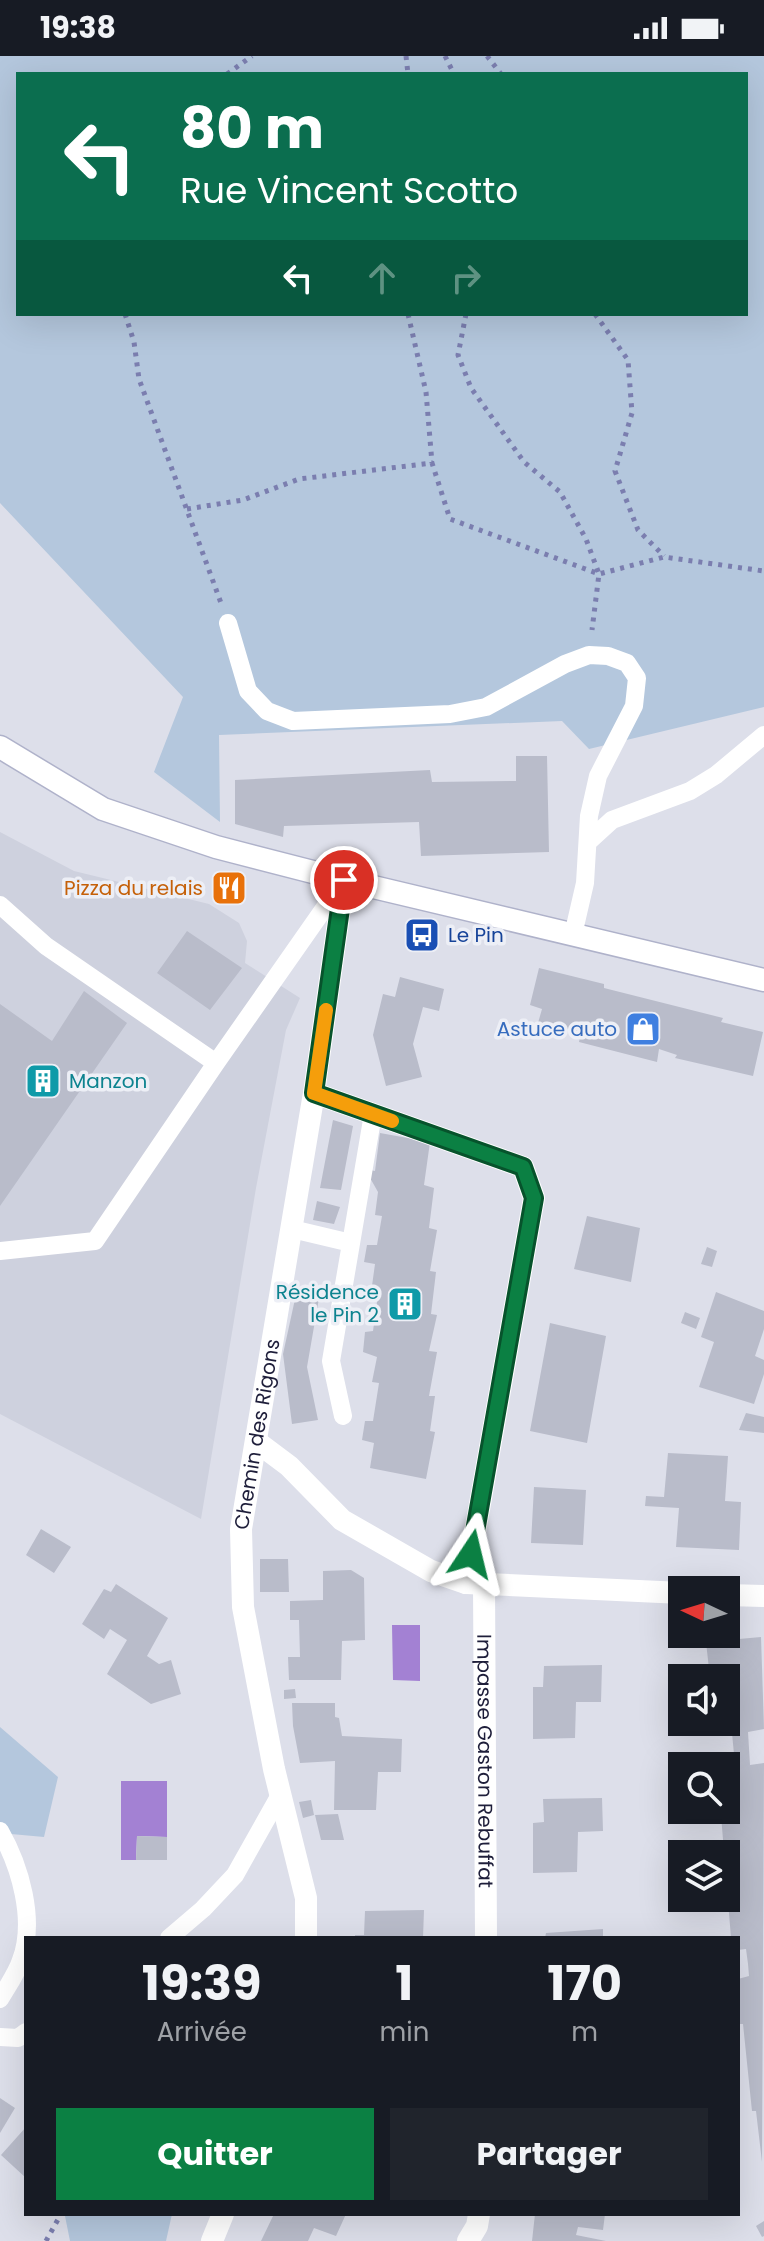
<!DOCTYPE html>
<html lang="fr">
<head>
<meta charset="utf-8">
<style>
  :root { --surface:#171b24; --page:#20242c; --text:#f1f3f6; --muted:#9ea1a6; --accent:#0b8043 }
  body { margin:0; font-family:Poppins,sans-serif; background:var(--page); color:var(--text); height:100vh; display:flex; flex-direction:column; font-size:30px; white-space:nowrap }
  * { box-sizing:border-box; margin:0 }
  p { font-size:26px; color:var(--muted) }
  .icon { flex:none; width:44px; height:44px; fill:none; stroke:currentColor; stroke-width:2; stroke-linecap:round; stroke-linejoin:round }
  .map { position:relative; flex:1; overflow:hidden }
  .details { position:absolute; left:24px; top:1880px; width:716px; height:280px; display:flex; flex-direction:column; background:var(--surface); border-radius:0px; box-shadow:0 8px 32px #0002 }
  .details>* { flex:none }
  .top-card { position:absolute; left:16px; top:16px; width:732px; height:244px; border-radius:0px; box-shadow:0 8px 32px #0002; background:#0b6e4f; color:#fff; overflow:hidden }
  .needle { width:52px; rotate:274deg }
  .buttons { position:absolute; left:668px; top:1520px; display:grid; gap:16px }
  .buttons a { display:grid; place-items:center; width:72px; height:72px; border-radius:0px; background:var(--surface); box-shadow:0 8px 32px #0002; font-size:40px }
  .pin { position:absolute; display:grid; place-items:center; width:68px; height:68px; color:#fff; margin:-34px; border:4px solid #fff; border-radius:50%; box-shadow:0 2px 8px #0007 }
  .me { position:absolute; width:88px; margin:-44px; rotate:10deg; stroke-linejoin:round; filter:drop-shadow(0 0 6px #0008) }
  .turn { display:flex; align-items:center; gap:28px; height:168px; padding:0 32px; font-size:36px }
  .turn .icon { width:104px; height:104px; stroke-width:2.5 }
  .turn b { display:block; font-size:56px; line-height:68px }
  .lanes { display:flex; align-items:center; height:76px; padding:0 32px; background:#0003; justify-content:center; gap:40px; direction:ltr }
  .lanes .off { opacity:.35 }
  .eta { display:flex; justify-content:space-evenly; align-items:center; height:136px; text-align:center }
  .eta b { font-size:48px; font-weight:700; line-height:56px }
  .cta { display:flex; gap:16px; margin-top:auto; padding:16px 32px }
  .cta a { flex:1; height:92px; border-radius:0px; background:var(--accent); color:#fff; font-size:32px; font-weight:700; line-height:92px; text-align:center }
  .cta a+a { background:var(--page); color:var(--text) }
  .status { display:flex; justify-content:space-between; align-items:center; height:56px; padding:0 40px; background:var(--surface); direction:ltr }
  .status svg { height:22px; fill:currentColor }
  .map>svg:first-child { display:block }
</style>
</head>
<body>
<div class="status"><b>19:38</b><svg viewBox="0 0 49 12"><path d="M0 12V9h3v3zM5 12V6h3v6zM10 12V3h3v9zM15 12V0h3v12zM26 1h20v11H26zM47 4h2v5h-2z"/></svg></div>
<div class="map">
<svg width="764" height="2185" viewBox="0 0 764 2185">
  <rect width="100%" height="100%" fill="#dddfea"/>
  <path fill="#ced1de" d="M0,776L74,815L209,848L239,867L247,885L245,907L300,942L286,974L256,1132L201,1463L0,1358Z"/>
  <path fill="#b4c7dd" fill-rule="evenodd" d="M0,0H764V651L589,693L562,665L219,679L220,766L154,716L183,641L0,447ZM18,18H746V258H18Z
    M0,1671L58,1721L44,1781L0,1777Z
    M67,2158H172L166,2185H70L65,2160Z"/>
  <path fill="#a381d3" d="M392,1569H420V1625L393,1624Z
    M121,1725H167V1781L137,1780L136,1804H121Z"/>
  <path fill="#b9bcca" d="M516,700H547L549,796L421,800L419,766L284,770L283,781L235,768V724L430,714L432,726L516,725Z
    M187,875L242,912L210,954L157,917Z
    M539,912L604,928V932L723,962L721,966L763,976L753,1020L675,1002L677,999L659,993L657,1006L579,986L581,976L538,967L542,953L530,949Z
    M400,921L444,933L439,955L423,951L413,988L422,1021L386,1030L373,979L383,938L395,941Z
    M84,935L127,967L0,1150V948L52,985Z
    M333,1064L353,1070L341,1134L320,1132Z
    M380,1077L430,1086L424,1129L434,1132L429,1172L437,1174L430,1215L436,1216L431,1258L437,1259L429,1295L437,1296L429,1340H435L430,1375L435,1376L426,1423L370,1412L374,1387L362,1384L365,1365H373L379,1327L372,1326L377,1301L363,1296L365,1276L373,1275L378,1239L371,1237L375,1208L364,1206L367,1189H377L382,1160L375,1159L378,1136L365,1113L375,1115Z
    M317,1145L340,1151L334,1168L313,1164Z
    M587,1160L640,1172L631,1226L574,1213Z
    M707,1191L717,1195L712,1211L701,1208Z
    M297,1234L319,1242L307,1311L318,1364L292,1368L283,1298Z
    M716,1236L764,1255V1273L755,1300L764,1304V1318L754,1348L699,1331L714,1286L701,1281Z
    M685,1256L700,1262L696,1273L681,1267Z
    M550,1267L606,1280L587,1387L530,1375Z
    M746,1357L764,1361V1377L739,1374Z
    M668,1397L728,1400L725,1445L741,1446L739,1494L676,1491L679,1452L645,1450L646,1440L664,1441Z
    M534,1431L586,1434L583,1489L531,1487Z
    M41,1473L71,1491L54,1517L26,1499Z
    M260,1503H288L289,1536H260Z
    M351,1514L364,1522L365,1584L342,1585L341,1624H289L288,1601H300L299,1564H290V1545L323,1544V1515Z
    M116,1528L168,1562L147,1600L159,1608L171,1604L181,1638L151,1648L107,1618L127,1584L110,1573L104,1583L82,1568L104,1533L111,1536Z
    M761,1581L764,1673L748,1676L750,1709L764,1707L762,2106L756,2055H752L743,1968H738V1923L749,1920L748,1908L746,1893L738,1894V1882H731L721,1759H726V1711L735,1709L732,1677H716L715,1666H726V1622H710L706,1586Z
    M602,1609L601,1646H576L575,1682L533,1683V1631H543L544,1610Z
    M295,1633L296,1642L284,1643V1634Z
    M292,1647H335V1661L339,1662L342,1680L402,1683L401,1716H378L376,1754H334L335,1705L300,1707L293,1670Z
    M602,1742L603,1775L578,1776L577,1816L533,1817V1767L544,1766L543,1743Z
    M311,1744L314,1759L303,1762L299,1746Z
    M338,1758L344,1784H321L315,1759Z
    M137,1780L167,1781V1804H136Z
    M424,1854L423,1882H355V1879H364L365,1855Z
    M603,1873V1882H545L546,1877Z
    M0,2042L15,2052L0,2077Z
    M26,2071V2122L1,2099Z
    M274,2158H346L336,2180L314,2172L308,2185H261Z
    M535,2158H605L603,2174L578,2171L576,2179L606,2185H532Z
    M764,2165V2180L762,2181L756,2170Z"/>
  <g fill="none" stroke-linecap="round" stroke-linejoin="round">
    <defs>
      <path id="secondary" d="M0,691L103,753L216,791L344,824L764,924"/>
    </defs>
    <use href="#secondary" stroke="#afb2ca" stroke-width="25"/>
    <path stroke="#7b7eaf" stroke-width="5" stroke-dasharray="4 6" stroke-linecap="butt" d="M406,0L408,18
      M445,0L454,18
      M487,0L501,18
      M227,18L252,0
      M125,258L134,286L139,323L221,547
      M408,258L426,336L432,407
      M466,258L458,299L471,332L524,406L560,436L586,483L599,518L592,574
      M595,258L628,304L632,357L615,415L638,474L664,500
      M187,453L243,444L299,423L432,407L450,463L599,518L664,501L764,515
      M46,2185L61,2158"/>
    <path stroke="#fff" stroke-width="18" d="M228,567L248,635L267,655L293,665L450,658L486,651L565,608L589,599L608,600L627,607L637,622L634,650L598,720L589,760L585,827L573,879
      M589,785L612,764L690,735L716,719L764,679
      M0,849L46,890L216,1007
      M292,1173L351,1187
      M0,1195L95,1185L216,1007L342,827
      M343,1360L331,1305L373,1058
      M0,1775C20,1810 36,1864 21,1904C17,1917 7,1931 0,1943
      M169,1882L203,1853L235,1819L280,1739
      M0,1981L18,1982L26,1976"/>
    <g stroke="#fff" stroke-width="22">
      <path d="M314,1037L523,1111L534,1142L466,1527"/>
      <path d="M257,1386L289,1410L342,1464L431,1515L466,1527L682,1537"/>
      <path id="s1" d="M484,1527L486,1882"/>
      <path d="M726,1539L764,1540"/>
      <path d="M468,2185L477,2170L479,2158"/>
    </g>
    <g stroke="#fff" stroke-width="22">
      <path id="s2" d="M306,1882V1842L274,1713L243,1551L241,1473L314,1037L344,824"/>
      <path d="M212,2185L223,2158"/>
    </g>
    <use href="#secondary" stroke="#fff" stroke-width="22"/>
  </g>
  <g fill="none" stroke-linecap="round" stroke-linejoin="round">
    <defs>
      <path id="route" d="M344,824L314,1037L523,1111L534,1142L471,1498"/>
    </defs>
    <use href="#route" stroke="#07532c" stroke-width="20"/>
    <use href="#route" stroke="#0b8043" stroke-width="14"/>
    <path stroke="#f59e0b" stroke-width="14" d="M326,954L314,1037L392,1065"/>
  </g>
  <defs>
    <symbol id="restaurant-square" viewBox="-11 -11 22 22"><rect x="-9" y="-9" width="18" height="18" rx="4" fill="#e8710a" stroke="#edeff6"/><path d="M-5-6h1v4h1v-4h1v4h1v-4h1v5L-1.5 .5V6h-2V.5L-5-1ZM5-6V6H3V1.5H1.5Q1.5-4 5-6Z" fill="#fff"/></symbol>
    <symbol id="bus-square" viewBox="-11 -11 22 22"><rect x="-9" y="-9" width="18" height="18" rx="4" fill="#1a4fb4" stroke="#edeff6"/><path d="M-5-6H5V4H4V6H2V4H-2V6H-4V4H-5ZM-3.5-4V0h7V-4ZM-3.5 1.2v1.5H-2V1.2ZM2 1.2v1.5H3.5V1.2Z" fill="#fff"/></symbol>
    <symbol id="shop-square" viewBox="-11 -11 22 22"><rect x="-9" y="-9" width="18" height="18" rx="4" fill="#3f7fe0" stroke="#edeff6"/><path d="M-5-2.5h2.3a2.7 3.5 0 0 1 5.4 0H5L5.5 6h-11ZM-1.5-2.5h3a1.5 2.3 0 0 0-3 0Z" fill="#fff"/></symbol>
    <symbol id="building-square" viewBox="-11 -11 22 22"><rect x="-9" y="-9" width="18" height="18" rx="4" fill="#0f9aa8" stroke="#edeff6"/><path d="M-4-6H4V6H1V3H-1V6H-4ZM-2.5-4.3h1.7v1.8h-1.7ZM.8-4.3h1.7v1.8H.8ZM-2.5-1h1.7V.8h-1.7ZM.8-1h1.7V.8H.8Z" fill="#fff"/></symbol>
  </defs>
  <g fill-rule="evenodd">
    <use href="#restaurant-square" x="209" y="812" width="40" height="40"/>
    <use href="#bus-square" x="402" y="859" width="40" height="40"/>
    <use href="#shop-square" x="623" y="953" width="40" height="40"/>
    <use href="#building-square" x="23" y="1005" width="40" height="40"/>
    <use href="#building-square" x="385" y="1228" width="40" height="40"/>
  </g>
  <g text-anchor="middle" stroke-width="7" stroke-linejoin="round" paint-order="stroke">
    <g font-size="20" fill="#c56008" stroke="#edeff6" text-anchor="end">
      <text x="203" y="839">Pizza du relais</text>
    </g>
    <g font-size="20" fill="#164399" stroke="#edeff6" text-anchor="start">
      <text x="448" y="886">Le Pin</text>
    </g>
    <g font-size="20" fill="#366cbe" stroke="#edeff6" text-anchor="end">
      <text x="617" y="980">Astuce auto</text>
    </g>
    <g font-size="20" fill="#0d838f" stroke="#edeff6" text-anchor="start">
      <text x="69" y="1032">Manzon</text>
      <text x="379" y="1243" text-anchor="end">Résidence<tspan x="379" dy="23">le Pin 2</tspan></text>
    </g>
    <g font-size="20" fill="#1e1e3a" stroke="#edeff6">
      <text dy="7" stroke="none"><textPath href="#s2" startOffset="512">Chemin des Rigons</textPath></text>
      <text dy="7" stroke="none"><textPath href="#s1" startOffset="178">Impasse Gaston Rebuffat</textPath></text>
    </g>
  </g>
</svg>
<div class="buttons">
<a><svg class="needle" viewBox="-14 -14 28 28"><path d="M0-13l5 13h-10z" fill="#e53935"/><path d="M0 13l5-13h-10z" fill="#9ea1a6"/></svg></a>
<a><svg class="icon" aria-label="sound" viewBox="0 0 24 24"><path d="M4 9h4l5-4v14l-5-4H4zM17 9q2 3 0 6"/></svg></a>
<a><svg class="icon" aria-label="search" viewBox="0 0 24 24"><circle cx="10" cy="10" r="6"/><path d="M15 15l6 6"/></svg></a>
<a><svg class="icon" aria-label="layers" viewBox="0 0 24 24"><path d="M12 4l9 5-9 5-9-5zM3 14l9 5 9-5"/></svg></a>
</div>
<div class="pin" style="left:344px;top:824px;background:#d93025"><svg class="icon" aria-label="arrive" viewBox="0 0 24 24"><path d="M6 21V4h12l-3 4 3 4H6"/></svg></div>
<svg class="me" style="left:471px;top:1498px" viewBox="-20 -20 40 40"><path d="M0-17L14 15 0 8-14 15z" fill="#0b8043" stroke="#fff" stroke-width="4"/></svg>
<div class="top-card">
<div class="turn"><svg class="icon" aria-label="left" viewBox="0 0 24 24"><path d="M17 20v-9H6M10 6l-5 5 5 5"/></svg><div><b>80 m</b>Rue Vincent Scotto</div></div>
<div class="lanes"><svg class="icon" aria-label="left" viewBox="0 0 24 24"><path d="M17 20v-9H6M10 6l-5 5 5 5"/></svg><svg class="icon off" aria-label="ahead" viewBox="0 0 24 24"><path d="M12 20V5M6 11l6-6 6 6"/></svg><svg class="icon off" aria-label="right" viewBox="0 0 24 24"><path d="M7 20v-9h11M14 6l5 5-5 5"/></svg></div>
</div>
<section class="details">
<div class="eta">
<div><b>19:39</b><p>Arrivée</p></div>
<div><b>1</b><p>min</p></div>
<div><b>170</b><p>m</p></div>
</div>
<div class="cta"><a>Quitter</a><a>Partager</a></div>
</section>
</div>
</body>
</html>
